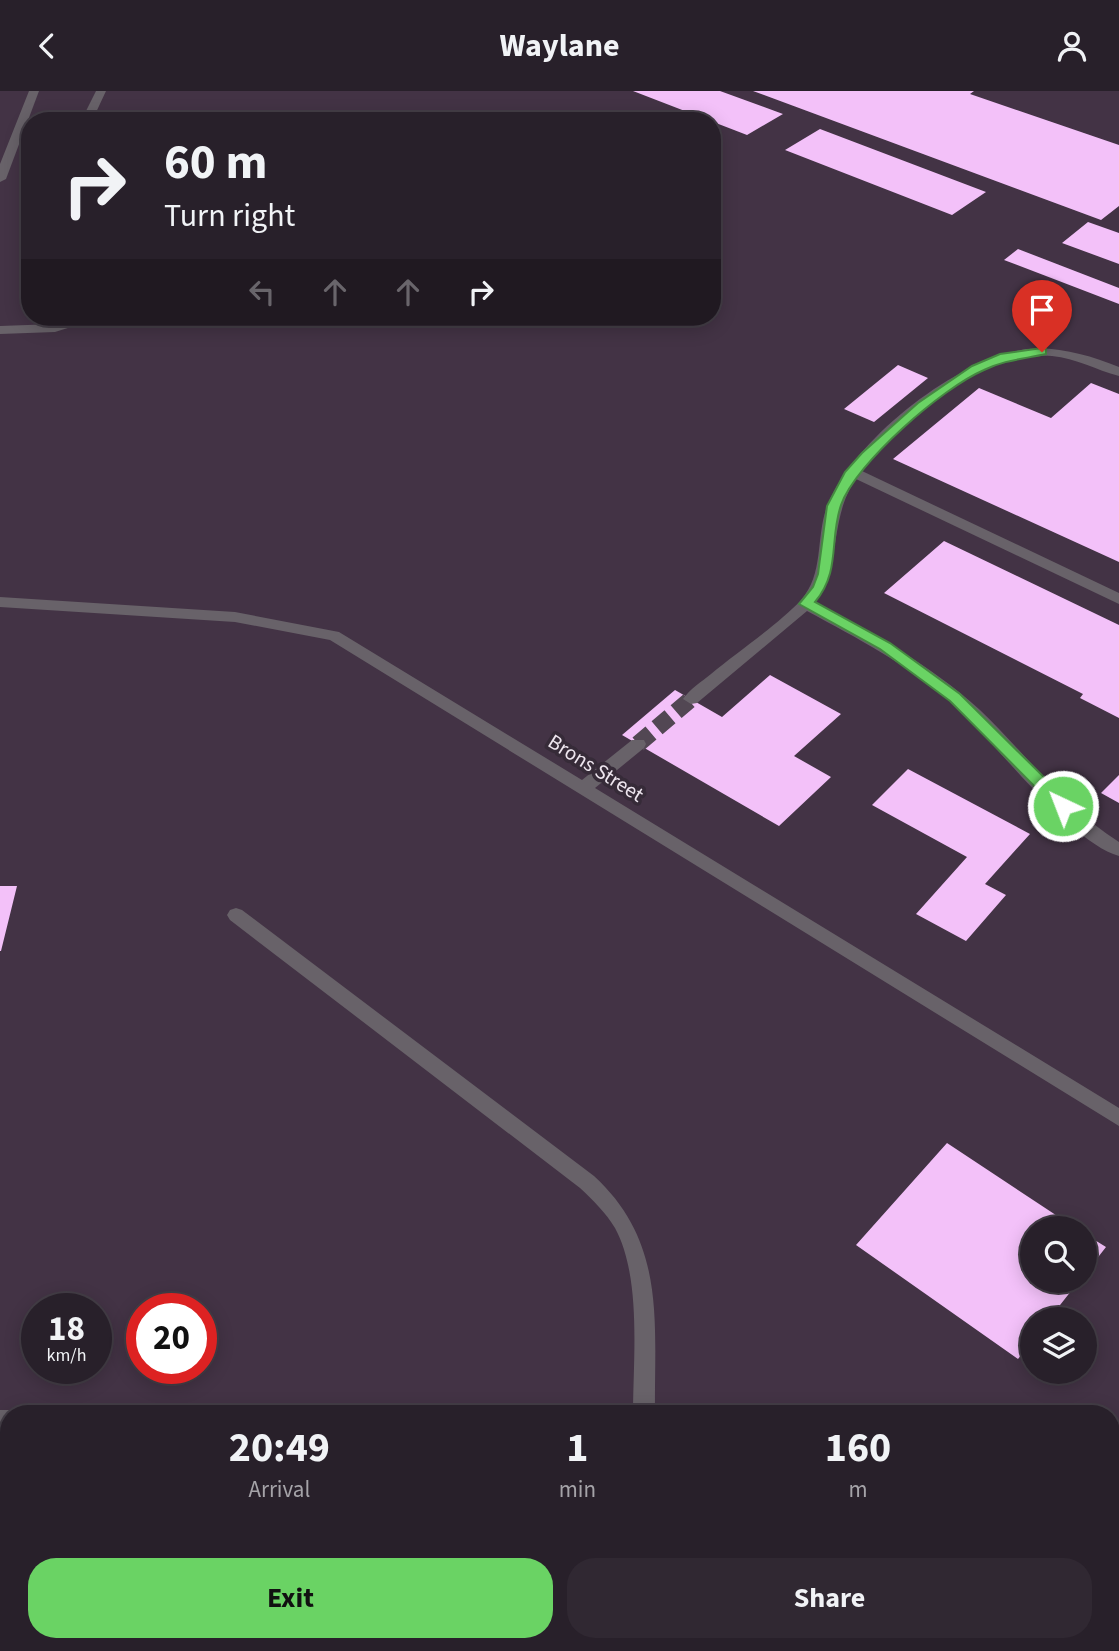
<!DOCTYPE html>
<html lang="en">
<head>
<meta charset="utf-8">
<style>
  :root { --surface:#28202a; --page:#302832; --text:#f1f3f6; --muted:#a5a3a8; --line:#443e47; --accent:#6ad364 }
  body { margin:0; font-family:"Source Sans 3",sans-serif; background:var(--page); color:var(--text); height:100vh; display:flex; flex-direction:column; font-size:26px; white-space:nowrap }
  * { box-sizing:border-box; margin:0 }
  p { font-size:23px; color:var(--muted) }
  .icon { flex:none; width:38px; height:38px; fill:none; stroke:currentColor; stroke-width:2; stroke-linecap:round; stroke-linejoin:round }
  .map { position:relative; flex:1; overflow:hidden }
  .panel { position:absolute; left:0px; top:1314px; width:1120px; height:247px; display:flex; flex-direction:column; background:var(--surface); border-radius:28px 28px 0 0; box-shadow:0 4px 18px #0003,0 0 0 2px var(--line) }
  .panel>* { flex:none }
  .hud { position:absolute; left:21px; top:21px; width:700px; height:214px; border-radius:28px; box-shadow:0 4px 18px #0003,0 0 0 2px var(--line); background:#28202a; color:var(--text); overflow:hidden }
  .fabs { position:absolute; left:1020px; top:1125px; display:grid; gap:14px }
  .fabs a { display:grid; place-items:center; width:77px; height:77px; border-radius:50%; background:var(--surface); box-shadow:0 4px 18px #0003,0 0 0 2px var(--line); font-size:35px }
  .speed { position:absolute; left:21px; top:1202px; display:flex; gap:14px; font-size:35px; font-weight:700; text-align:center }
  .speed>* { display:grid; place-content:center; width:91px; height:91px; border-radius:50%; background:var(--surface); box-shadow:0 4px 18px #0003,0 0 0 2px var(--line); line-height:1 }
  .speed small { font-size:18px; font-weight:400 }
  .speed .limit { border:10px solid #d22; background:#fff; color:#111 }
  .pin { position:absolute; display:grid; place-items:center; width:60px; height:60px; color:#fff; margin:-72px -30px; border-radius:50% 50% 50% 0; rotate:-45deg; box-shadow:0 0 7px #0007 }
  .pin .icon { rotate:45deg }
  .me { position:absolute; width:77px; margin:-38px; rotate:317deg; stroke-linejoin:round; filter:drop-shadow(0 0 5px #0008) }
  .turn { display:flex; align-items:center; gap:24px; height:147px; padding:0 28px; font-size:32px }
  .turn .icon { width:91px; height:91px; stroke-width:2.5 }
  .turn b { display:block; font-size:49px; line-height:60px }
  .lanes { display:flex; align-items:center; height:66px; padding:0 28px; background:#0003; justify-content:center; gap:35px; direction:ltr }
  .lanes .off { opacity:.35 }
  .eta { display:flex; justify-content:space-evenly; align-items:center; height:119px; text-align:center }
  .eta b { font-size:42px; font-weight:700; line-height:49px }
  .primary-button { display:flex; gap:14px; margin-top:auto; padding:14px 28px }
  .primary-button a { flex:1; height:80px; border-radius:28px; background:var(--accent); color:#111; font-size:28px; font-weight:700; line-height:80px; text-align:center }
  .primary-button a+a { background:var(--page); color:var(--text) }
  header { display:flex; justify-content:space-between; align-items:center; height:91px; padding:0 28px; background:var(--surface); font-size:32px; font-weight:700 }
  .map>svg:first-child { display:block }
</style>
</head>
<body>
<header><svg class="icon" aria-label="back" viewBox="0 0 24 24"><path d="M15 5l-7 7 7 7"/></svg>Waylane<svg class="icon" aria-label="person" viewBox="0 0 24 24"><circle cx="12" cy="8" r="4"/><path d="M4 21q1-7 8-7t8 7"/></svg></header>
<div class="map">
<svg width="1119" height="1560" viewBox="0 0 1119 1560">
  <rect width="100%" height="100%" fill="#362b38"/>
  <path fill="#433345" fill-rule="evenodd" d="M0,0H1119V1560H0ZM30,30H712V226H30ZM1032,1138H1085V1190H1032ZM37,1218H96V1278H37ZM142,1218H201V1278H142ZM1032,1228H1085V1281H1032ZM9,1323H1111V1552H9Z"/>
  <path fill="#f3c1f9" d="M633,0H720L783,23L747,44Z
    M753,0H974L970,3L1119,54V115L1101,129Z
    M820,38L986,101L952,124L785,59Z
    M1088,131L1119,142V173L1062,152Z
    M1018,158L1119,197V213L1004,169Z
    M898,274L928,287L874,331L844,318Z
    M1091,292L1119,303V471L893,368L979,297L1051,327Z
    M944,450L1119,534V627L1080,607L1083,603L884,502Z
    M770,584L841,623L794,665L831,686L779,735L622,644L675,599L722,626Z
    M908,678L1030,743L985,793L1006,804L966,850L916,823L967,766L872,714Z
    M1119,684V712L1101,702Z
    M0,795H17L1,860H0Z
    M947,1052L1077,1138H1032V1190H1079L1049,1228H1032V1250L1018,1268L856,1154Z
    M1085,1143L1106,1156L1085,1183Z
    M0,1443H9V1552H627V1560H0Z"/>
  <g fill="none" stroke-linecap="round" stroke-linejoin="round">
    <path stroke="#524753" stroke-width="17" stroke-dasharray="17 8" stroke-linecap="butt" d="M638,653L691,608"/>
    <path fill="#686269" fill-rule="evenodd" d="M29,0H39L6,88L0,91V73Z
      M96,0H106L92,30H81Z
      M83,226H103L55,241L0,243V235L55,233Z
      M1026,258C1059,255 1089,264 1119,276V285C1096,279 1076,267 1052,265C983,259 902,328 862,380L1119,502V513L856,388C829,426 842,474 815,511C873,543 931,574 980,619C1026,663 1064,716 1119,751V765C1068,750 994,649 951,611C908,574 857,547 807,520L697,612L691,613L683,608C690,598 701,591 711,583C737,561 779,533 801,509C825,482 815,444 828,413C856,348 953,270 1026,258Z
      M0,506L235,521L339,541L582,689L632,649H644L646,653L644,657L595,697L1119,1017V1035L330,549L235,531L0,516Z
      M236,817L242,819L594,1085C667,1152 654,1232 655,1323H633C633,1268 642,1187 615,1137C606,1122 593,1109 580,1097L230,829L227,824L230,819Z
      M545,1313H569L577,1316L580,1323H534L537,1316Z
      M0,1319H9L17,1323H9V1339H0Z
      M711,1552H735V1560H711Z"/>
  </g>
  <path fill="#6ad364" stroke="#458941" stroke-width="2" d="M1042,257L1046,258V263C1024,268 1004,269 984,279C942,297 856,372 841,414C829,449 841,480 815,511L890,552L960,603L1069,711L1071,715L1069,719H1058L950,610L880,558L799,513L813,496L818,483L827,415L845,381L862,362L918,312L972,275L1000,263Z"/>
  <g text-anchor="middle" stroke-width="7" stroke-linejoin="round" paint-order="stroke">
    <g font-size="21" fill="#eee6ef" stroke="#362b38">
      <text transform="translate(596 677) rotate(32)" y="7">Brons Street</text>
    </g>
  </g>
</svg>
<div class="fabs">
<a><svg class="icon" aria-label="search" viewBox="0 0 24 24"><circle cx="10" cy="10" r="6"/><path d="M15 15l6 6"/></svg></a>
<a><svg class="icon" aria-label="layers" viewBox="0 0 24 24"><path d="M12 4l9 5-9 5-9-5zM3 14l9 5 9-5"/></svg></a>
</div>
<div class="speed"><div>18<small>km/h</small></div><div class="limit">20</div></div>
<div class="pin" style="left:1042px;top:261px;background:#d93025"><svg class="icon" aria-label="arrive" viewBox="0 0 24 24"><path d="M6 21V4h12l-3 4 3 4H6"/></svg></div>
<svg class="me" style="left:1063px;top:715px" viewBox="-20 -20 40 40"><circle r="17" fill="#6ad364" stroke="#fff" stroke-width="3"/><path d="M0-11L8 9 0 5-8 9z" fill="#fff"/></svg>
<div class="hud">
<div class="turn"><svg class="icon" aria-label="right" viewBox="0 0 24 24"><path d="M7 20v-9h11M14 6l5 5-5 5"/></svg><div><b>60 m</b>Turn right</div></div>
<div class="lanes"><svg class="icon off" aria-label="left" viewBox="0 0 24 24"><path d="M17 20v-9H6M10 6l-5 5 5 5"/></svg><svg class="icon off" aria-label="ahead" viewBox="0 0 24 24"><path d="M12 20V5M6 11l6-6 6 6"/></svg><svg class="icon off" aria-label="ahead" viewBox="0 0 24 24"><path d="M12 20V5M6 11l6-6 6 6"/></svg><svg class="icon" aria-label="right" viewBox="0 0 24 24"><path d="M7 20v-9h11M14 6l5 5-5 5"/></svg></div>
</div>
<section class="panel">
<div class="eta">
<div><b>20:49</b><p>Arrival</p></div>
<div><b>1</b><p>min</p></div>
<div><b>160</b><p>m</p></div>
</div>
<div class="primary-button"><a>Exit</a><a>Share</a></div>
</section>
</div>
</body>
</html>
